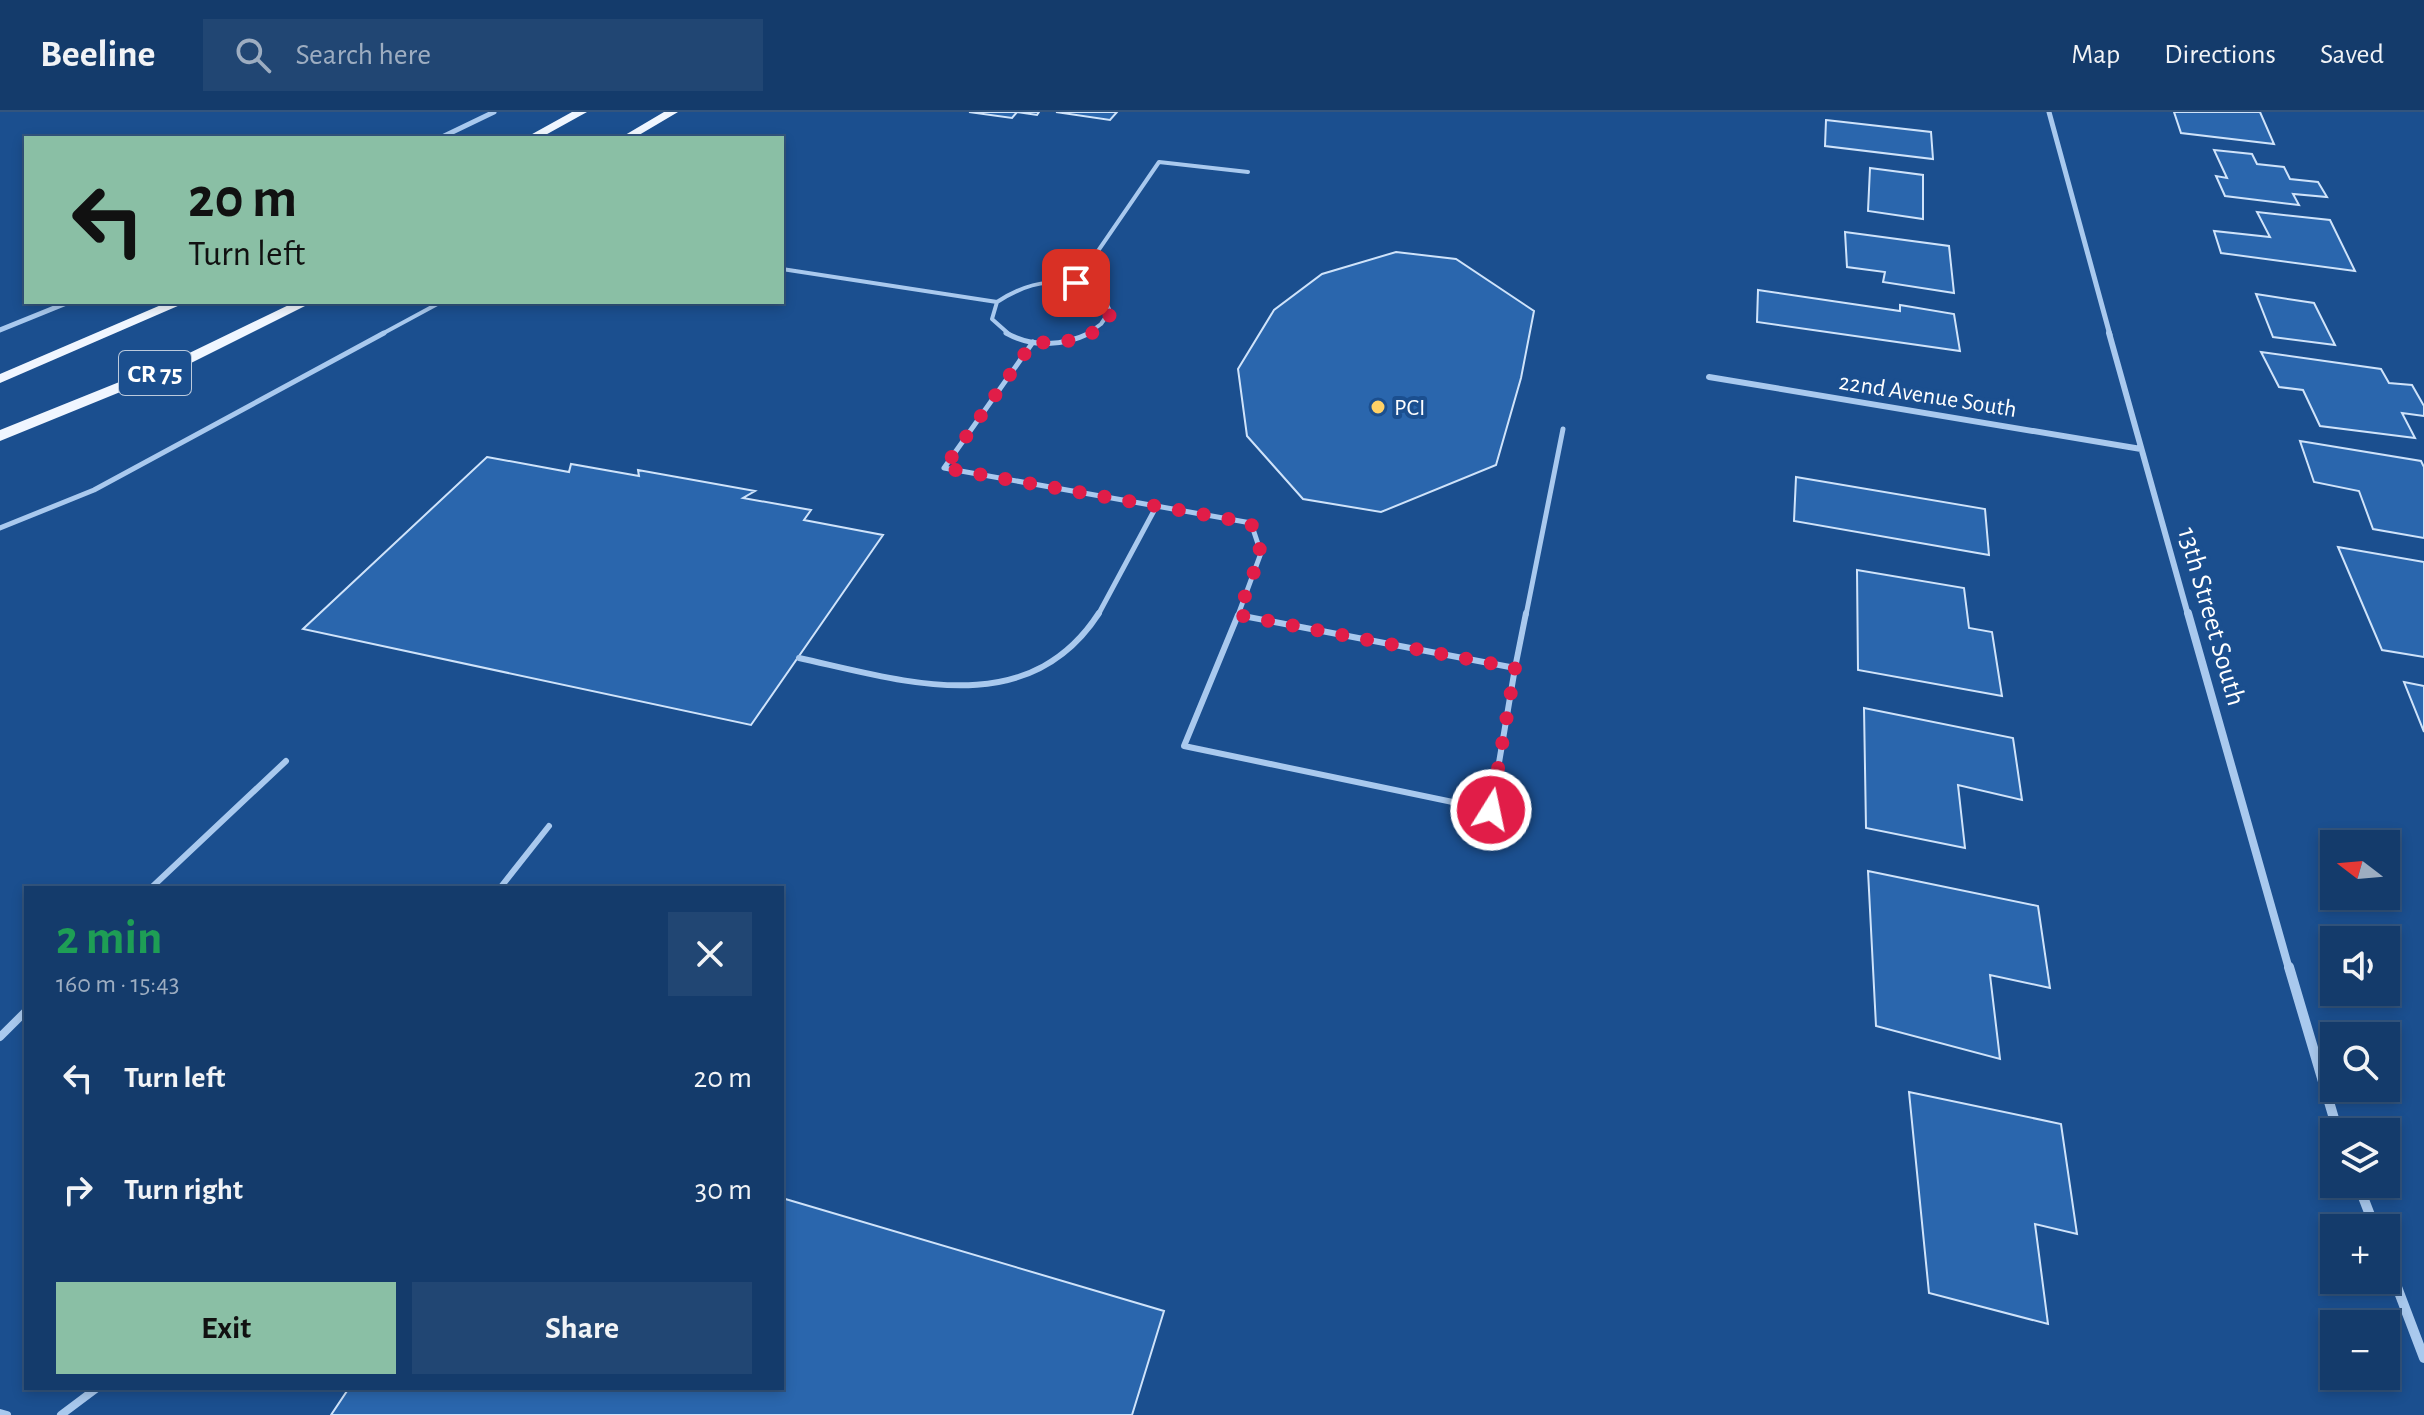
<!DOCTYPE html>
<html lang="en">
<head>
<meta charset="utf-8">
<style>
  :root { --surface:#143b6b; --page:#214673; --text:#f1f3f6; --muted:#9dadc1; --line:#33557e; --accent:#8abfa5 }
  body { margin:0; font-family:"Alegreya Sans",sans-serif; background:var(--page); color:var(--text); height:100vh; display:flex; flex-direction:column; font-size:30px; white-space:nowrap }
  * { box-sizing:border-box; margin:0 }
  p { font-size:26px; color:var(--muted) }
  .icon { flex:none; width:44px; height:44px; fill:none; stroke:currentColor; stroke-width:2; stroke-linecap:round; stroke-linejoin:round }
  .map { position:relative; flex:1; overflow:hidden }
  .panel { position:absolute; left:24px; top:774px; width:760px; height:504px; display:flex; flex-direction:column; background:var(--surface); border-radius:0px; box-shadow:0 4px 12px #0003,0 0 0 2px var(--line) }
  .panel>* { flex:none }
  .hud { position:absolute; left:24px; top:24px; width:760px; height:168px; border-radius:0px; box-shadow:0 4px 12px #0003,0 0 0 2px var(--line); background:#8abfa5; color:#111; overflow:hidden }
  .needle { width:52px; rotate:286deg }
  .buttons { position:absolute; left:2320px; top:718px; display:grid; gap:16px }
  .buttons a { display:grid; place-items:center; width:80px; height:80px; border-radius:0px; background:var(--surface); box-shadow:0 4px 12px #0003,0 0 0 2px var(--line); font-size:40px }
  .pin { position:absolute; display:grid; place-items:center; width:68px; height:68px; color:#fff; margin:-34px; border-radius:16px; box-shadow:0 4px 12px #0006 }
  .me { position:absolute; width:88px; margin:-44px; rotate:10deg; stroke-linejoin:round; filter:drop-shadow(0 0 6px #0008) }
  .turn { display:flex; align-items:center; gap:28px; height:168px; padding:0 32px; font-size:36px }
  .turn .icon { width:104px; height:104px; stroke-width:2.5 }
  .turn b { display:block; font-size:56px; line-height:68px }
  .round { display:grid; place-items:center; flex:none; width:84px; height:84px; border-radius:0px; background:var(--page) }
  .headline { display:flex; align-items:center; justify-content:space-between; height:136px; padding:0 32px }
  h1 { font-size:48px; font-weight:700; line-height:60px; color:#1e9e55 }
  .action { display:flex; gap:16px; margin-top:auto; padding:16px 32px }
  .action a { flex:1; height:92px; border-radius:0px; background:var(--accent); color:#111; font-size:32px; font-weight:700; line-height:92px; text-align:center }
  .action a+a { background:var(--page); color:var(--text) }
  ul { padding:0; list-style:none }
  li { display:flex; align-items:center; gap:24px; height:112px; padding:0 32px }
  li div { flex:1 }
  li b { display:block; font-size:30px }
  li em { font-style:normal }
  header { display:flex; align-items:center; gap:48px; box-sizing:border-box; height:112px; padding:0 40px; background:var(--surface); border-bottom:2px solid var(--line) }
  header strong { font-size:38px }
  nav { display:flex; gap:44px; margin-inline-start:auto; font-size:28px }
  .search { width:560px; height:72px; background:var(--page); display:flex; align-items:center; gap:20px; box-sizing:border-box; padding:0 28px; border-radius:0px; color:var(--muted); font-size:30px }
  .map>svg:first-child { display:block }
</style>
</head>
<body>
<header>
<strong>Beeline</strong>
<div class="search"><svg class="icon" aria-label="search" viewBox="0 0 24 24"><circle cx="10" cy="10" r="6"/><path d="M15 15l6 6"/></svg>Search here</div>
<nav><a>Map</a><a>Directions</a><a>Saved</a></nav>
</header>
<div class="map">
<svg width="2424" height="1303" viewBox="0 0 2424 1303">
  <rect width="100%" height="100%" fill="#1b4f8f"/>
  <path fill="#2a66ad" stroke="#cfe3fa" stroke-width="2" d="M969,0H1039L1037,3L1017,0L1012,6Z
    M1056,0H1117L1110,8Z
    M2174,0H2260L2274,32L2181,21Z
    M1826,8L1931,20L1933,47L1825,34Z
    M2214,38L2252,42L2257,52L2284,55L2290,67L2318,70L2327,85L2293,82L2299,93L2225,84L2216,64L2227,66Z
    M1870,56L1923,63V107L1868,99Z
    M2257,100L2330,108L2355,159L2221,141L2214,119L2270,125Z
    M1845,120L1949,134L1954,181L1883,170L1885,160L1847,155Z
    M1396,140L1456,147L1534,199L1521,266L1496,353L1381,400L1303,387L1247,324L1238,257L1274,198L1322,162Z
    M1758,178L1900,199V193L1954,202L1960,239L1757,210Z
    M2256,182L2314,191L2335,233L2273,225Z
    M2261,240L2381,257L2389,271L2412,273L2424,294V304L2402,301L2415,326L2320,314L2303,278L2279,275Z
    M2300,329L2421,349L2424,355V426L2373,417L2359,379L2314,370Z
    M487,345L569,360L571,352L639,364L638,358L755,379L743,386L811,398L804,408L883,423L751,613L303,517Z
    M1796,365L1985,397L1989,443L1794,409Z
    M2338,435L2424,450V545L2382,538Z
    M1857,458L1964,476L1969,516L1992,520L2002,584L1858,558Z
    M2404,570L2424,574V620Z
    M1864,596L2013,626L2022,688L1958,673L1965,736L1866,716Z
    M1868,759L2038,794L2050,876L1990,863L2000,947L1876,914Z
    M1909,980L2061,1012L2077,1122L2035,1112L2048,1212L1929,1181Z
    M782,1086L1164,1199L1132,1303H331L349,1276H782Z"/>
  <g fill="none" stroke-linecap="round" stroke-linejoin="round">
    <path stroke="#a9c9ee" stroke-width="4" d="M782,157L997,190
      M1076,171L1159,50L1248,60
      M380,223L441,190
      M1010,223L992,207L997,190C1034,166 1062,165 1102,182L1110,199L1101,212L1086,223"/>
    <path stroke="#a9c9ee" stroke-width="5" d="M1006,221C1033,236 1063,234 1090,221
      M1033,230L944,356L1251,411L1261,441L1238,503
      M0,416L94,378L384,221
      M1098,503L1156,395
      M1526,503L1563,317"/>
    <path stroke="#a9c9ee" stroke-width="6" d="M1238,503L1515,556L1491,698L1184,634Z
      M799,546C904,569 1028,611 1099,501
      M1515,556L1526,501
      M151,776L286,649
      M500,776L549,714"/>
    <path stroke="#a9c9ee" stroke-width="8" d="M0,925L26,899
      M0,1301L7,1303
      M61,1303L97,1276"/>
    <path stroke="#a9c9ee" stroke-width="5" d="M2049,0L2110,223
      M440,26L494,0
      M0,218L69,190"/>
    <path stroke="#a9c9ee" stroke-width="6" d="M2109,221L2188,503
      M1709,265L2141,337"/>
    <path stroke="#a9c9ee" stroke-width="8" d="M2188,501L2289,857"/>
    <path stroke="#a9c9ee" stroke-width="10" d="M2289,855L2338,1020
      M2358,1072L2375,1116
      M2386,1146L2424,1246"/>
    <path fill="#f0f6ff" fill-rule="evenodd" d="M572,0H587L540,26H525Z
      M664,0H678L634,26H620Z
      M168,190H187L0,271V262Z
      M295,190H313L189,252L0,329V318L179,246Z"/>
  </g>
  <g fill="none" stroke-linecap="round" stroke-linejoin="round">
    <path stroke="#e11d48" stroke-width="14" stroke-dasharray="0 25.2" d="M1076,171C1110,182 1127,208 1085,224C1068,231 1050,231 1033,230L944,356L1251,411L1261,441L1238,503L1515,556L1491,698"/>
  </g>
  <circle fill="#ffd166" stroke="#1b4f8f" stroke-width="3" cx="1378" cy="295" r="8"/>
  <g text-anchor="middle" stroke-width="8" stroke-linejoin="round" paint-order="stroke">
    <g font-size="24" fill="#fff" stroke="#1b4f8f">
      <text transform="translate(1928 283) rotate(9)" y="8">22nd Avenue South</text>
    </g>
    <g font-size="24" fill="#fff" stroke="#1b4f8f" text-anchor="start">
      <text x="1394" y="303">PCI</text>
    </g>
    <rect fill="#1b4f8f" stroke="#bbcadd" stroke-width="2" x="119" y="239" width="72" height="44" rx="6"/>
    <g font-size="26" font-weight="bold" fill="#fff">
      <text x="155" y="270">CR 75</text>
    </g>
    <g font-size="28" fill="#fff" stroke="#1b4f8f">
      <text transform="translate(2213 504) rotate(74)" y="10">13th Street South</text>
    </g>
  </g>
</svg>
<div class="buttons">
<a><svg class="needle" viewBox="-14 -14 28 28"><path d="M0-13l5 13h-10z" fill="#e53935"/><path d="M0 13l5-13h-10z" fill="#9dadc1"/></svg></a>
<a><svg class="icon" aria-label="sound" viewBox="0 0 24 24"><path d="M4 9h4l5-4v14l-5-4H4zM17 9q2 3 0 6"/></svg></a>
<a><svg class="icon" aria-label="search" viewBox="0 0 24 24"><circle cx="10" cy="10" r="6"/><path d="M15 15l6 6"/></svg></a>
<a><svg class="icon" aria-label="layers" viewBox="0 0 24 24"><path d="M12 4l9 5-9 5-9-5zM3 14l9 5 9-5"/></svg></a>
<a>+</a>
<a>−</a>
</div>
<div class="pin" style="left:1076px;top:171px;background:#d93025"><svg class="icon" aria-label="arrive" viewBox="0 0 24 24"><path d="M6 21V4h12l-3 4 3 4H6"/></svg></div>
<svg class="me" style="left:1491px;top:698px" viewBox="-20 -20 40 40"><circle r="17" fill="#e11d48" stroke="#fff" stroke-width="3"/><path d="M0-11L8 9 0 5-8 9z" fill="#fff"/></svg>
<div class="hud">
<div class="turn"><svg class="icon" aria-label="left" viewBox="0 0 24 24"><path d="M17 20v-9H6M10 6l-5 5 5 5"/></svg><div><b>20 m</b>Turn left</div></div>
</div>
<section class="panel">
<div class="headline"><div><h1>2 min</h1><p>160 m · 15:43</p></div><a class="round"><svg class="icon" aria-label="close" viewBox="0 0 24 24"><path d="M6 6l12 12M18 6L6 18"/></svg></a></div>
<ul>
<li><svg class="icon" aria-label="left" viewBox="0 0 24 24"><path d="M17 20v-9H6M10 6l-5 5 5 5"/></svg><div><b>Turn left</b></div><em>20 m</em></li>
<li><svg class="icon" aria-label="right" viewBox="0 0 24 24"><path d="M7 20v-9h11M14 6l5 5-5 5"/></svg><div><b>Turn right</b></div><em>30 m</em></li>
</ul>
<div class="action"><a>Exit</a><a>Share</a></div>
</section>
</div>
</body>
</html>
